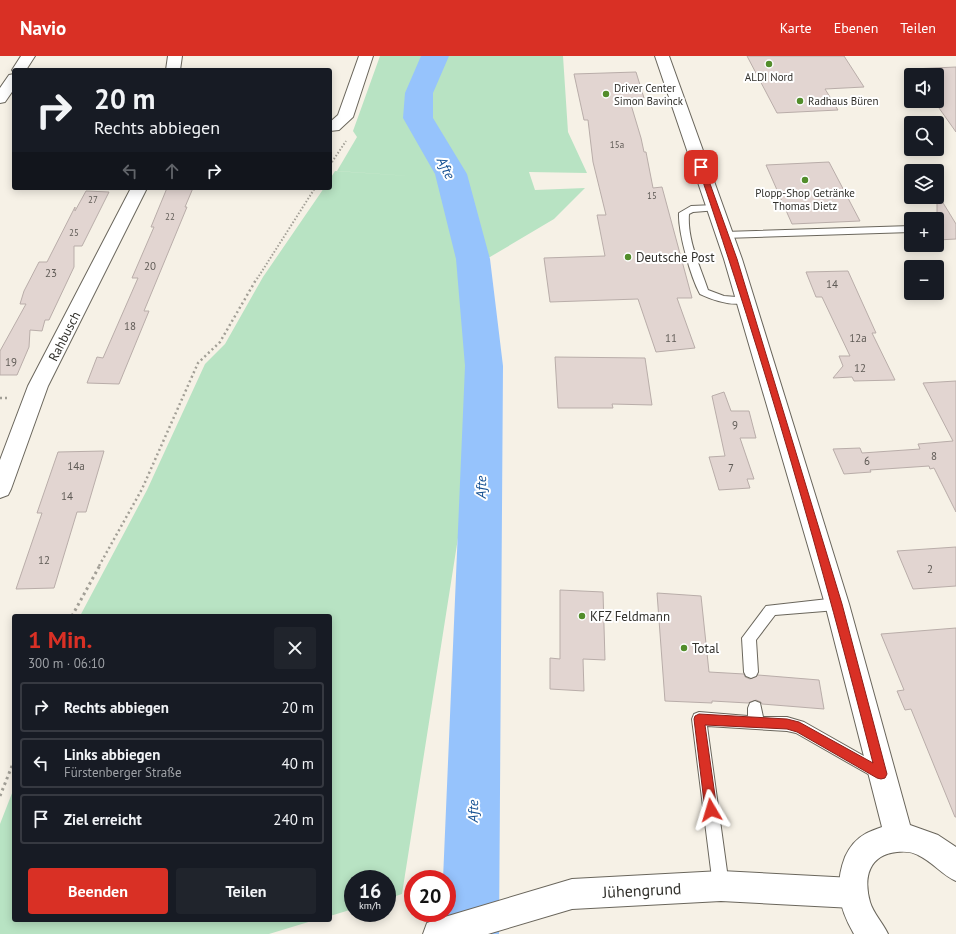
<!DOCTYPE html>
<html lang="de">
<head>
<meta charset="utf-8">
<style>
  :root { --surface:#171b24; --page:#20242c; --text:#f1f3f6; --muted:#9ea1a6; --line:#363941; --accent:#d93025 }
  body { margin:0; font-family:"PT Sans",sans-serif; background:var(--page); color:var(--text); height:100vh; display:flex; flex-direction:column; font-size:15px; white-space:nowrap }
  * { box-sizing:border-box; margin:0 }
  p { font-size:13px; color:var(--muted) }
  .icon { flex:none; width:22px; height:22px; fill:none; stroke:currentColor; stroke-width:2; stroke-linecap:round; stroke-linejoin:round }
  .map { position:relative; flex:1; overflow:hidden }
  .drawer { position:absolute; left:12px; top:558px; width:320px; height:308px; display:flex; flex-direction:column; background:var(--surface); border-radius:4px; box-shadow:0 2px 10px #0003 }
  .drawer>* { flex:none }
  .hud { position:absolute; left:12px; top:12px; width:320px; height:122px; border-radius:4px; box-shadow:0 2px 10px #0003; background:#171b24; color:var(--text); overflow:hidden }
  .tools { position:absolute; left:904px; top:12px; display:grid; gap:8px }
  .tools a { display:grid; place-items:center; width:40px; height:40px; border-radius:4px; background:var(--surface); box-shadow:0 2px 10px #0003; font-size:20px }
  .speed { position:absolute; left:344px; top:814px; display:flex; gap:8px; font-size:20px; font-weight:700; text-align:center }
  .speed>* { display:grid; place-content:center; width:52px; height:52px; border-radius:50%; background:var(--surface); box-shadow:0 2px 10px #0003; line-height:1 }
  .speed small { font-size:10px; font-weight:400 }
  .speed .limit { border:6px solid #d22; background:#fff; color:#111 }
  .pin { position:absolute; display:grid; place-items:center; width:34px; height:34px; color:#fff; margin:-17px; border-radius:8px; box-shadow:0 2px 6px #0006 }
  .me { position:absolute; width:44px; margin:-22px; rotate:353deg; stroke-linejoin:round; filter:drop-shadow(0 0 3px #0008) }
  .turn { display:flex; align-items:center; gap:14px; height:84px; padding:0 16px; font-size:18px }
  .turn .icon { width:52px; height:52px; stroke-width:2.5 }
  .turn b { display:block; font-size:28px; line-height:34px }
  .lanes { display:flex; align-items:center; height:38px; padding:0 16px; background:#0003; justify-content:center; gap:20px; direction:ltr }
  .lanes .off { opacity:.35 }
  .round { display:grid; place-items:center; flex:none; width:42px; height:42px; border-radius:4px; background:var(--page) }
  .headline { display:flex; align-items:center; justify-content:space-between; height:68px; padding:0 16px }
  h1 { font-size:24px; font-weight:700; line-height:30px; color:var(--accent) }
  .primary-button { display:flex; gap:8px; margin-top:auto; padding:8px 16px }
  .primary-button a { flex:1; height:46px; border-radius:4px; background:var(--accent); color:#fff; font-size:16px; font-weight:700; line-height:46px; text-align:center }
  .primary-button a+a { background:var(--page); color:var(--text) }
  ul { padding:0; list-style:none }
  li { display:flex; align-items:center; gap:12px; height:50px; margin:0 8px 6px; padding:0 8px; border:2px solid var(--line); border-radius:4px }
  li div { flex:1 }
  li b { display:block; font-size:15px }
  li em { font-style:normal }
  header { display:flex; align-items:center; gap:24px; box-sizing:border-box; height:56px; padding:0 20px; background:var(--accent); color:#fff }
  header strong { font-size:19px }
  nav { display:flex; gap:22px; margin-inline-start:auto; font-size:14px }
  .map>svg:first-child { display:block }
</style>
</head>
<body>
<header>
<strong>Navio</strong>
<nav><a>Karte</a><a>Ebenen</a><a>Teilen</a></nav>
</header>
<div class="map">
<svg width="956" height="878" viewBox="0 0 956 878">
  <rect width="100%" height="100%" fill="#f6f1e6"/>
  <path fill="#b8e3c3" d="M380,0H427L410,36L408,65L443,122L459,203L469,304V412L402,838L387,843V823H353V853L330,860V560H80L147,434L205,308L225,288L263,221L324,132H330V123L335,115L424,121L337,115L357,81L353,75Z
    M440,0H563L568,76L587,117L529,116L535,134L585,132L554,163L490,201H477L458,118L423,61L424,32Z
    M14,732V864H315L269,878H0V768Z"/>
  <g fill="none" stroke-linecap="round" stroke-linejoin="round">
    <path fill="#96c3fc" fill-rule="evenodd" d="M421,0H449L433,37V62L467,118L490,203L503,310L499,878H441L442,857H447V823H443L465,310L456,203L435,118L403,62L405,37Z"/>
  </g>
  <path fill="#e2d5d1" stroke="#b9ada9" d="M747,0H844L864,31L825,33L838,54L777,57Z
    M956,11V76L934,45H937V19H916L912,13Z
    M636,16L644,42H629L641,82L644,96H646L653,132L662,131L692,242H677L695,292L656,296L638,243L550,246L544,202L605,200L597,159H606L593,106L588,64H584L574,18Z
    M829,106L860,165L792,168L766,109Z
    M167,132H193L185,151H187L144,255H149L119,328L87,327L97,301L103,302L138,222H132L154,171H151Z
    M86,135L109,136L82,190H74V211L49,264H45L42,275L30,274L29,291L17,319H0V295L26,248H20L24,235L39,206H47L75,151V155Z
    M937,137L956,168V183L937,184Z
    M848,215L876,277H872L895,324L854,325L852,321L833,322L843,310L839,300H850L822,241H816L806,216Z
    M555,301L645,302L652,349L612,348L613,352H558Z
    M956,325V456L934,412L930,413L929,410L870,414L871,416L844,418L833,393L860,392L862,397L920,393L918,388L953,385L923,327Z
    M724,336L731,355H749L756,382H740L754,423H747L750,432L719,434L709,401L725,400L712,340Z
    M104,395L86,456H77L54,532L16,533L42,457H37L58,396Z
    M956,491V530L913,533L897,495Z
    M560,534L603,536L605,604L583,603L584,635L550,633V602L560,603Z
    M657,537L701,540L709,616L744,618L745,621L750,623L758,619L819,624L824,653L762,648L761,646L756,644L748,647L712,645V647L665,645Z
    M956,572V761H955L911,653L905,654L897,635L904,634L881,578Z"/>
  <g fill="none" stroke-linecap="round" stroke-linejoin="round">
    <defs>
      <path id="service" d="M715,149L718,150L720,152L718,154L693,156L689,158C687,184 700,210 708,234L724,240L749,242L750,244L749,246C733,251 715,245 700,238C691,222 678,176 679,157L691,150Z
        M911,170V176L724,182L719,179L724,176Z
        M837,542L842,544L844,548L842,552L837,554L775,559L756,584L758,616L756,620L751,622L746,620L744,616L742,582L766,550Z
        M755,645L760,647L763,661H787L804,666L885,712L887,717L885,722L880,724L875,722L796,677L787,675L707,670L729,830L727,836L721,838L715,836L713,830L692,663L694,658L699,656L748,660V652L750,647Z"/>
      <path id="minor" d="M21,0H35L26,14H14V17L12,14Z
        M168,0H182L180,14H166Z
        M359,0H373L353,61L339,74L330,75V66L338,59Z
        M14,18V33L5,46L0,47V32L9,19Z
        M131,132H147L48,330L11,433L8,439L0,442V404L28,330Z
        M721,815L853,822L863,827L868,837L863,847L853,852L721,845L572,853L488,878H423L427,867L438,863L572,823Z"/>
      <path id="secondary" d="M655,0H669L742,203L849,548L910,769L938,779L956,791V825C942,819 933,806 918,799C913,796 904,795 897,796C869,799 863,821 870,846C873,857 883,867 888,878H854C839,852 834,830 845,801C849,792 856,783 865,778C870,775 877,773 882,771L825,548L724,203Z"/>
    </defs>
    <use href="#service" stroke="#6a665c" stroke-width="2"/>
    <use href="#minor" stroke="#6a665c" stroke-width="2"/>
    <use href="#secondary" stroke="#6a665c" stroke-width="2"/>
    <path stroke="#a29f96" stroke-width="2" stroke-dasharray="1.5 2" stroke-linecap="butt" d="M330,109L346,85
      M257,223L315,132"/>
    <path stroke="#a29f96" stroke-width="2.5" stroke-dasharray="2 3" stroke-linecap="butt" d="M0,342H10
      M99,510L142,433L198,307L220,286L257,222"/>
    <path stroke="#a29f96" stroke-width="3" stroke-dasharray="2.5 3.5" stroke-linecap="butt" d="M72,560L100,509
      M0,740L14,705"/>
    <use href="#service" fill="#fff" fill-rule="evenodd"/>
    <use href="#minor" fill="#fff" fill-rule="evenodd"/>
    <use href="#secondary" fill="#fff" fill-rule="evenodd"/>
  </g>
  <path fill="#d93025" stroke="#8d1f18" d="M699,109L704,111L737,203L842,548L887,718L885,722L881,723L877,722L797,676L787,673L705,669L717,754L715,758L711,760L707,758L705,754L694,663L695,660L699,658L787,663L799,666L873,707C822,506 765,307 698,111Z"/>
  <g fill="#528d2b" stroke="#fff" stroke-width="1.5">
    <circle cx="769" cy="8" r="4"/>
    <circle cx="606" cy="38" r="4"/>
    <circle cx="800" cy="45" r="4"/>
    <circle cx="805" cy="124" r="4"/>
    <circle cx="628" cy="201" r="4"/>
    <circle cx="582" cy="560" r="4"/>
    <circle cx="684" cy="592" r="4"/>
  </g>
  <g text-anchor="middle" stroke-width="4" stroke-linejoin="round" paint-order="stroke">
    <g font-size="9" fill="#5e5a55">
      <text x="617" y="92">15a</text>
      <text x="652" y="143">15</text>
      <text x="93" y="147">27</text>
      <text x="170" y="164">22</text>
      <text x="74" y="180">25</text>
    </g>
    <g font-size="11" fill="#32312c" stroke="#fff">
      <text x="769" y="25">ALDI Nord</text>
      <text x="614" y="36" text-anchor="start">Driver Center<tspan x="614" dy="13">Simon Bavinck</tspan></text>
      <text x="808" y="49" text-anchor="start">Radhaus Büren</text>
      <text x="805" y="141">Plopp-Shop Getränke<tspan x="805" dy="13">Thomas Dietz</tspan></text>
    </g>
    <g font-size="11" fill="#5e5a55">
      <text x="150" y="214">20</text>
      <text x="51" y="221">23</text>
      <text x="832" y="232">14</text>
      <text x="130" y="274">18</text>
      <text x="671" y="286">11</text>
      <text x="858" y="286">12a</text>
      <text x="11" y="310">19</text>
      <text x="860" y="316">12</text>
      <text x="735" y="373">9</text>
      <text x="934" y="404">8</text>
      <text x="867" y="409">6</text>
      <text x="76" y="414">14a</text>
      <text x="731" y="416">7</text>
      <text x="67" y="444">14</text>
      <text x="44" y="508">12</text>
      <text x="930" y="517">2</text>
    </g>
    <g font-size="13" fill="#32312c" stroke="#fff" text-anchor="start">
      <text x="636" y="206">Deutsche Post</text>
      <text x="590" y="565">KFZ Feldmann</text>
      <text x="692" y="597">Total</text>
    </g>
    <g font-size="13" fill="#32312c" stroke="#fff">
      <text transform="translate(64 280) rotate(-63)" y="5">Rahbusch</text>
    </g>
    <g font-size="14" font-style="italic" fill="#155092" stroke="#fff">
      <text transform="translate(446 112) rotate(64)" y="5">Afte</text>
      <text transform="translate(481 431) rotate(-89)" y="5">Afte</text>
      <text transform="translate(473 755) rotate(-89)" y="5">Afte</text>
    </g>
    <g font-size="16" fill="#32312c" stroke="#fff">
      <text transform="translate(642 834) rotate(-3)" y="6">Jühengrund</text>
    </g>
  </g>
</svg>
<div class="tools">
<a><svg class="icon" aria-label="sound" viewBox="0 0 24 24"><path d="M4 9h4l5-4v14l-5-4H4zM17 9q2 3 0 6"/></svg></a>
<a><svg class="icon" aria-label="search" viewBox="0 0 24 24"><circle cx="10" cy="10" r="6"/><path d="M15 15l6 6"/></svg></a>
<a><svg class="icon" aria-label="layers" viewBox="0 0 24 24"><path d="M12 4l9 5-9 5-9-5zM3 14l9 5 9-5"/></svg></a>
<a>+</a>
<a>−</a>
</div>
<div class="speed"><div>16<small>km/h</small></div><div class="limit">20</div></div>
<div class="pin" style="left:701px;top:111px;background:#d93025"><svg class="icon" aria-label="arrive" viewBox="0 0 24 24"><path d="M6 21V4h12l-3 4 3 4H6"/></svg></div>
<svg class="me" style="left:711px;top:754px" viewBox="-20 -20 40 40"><path d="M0-17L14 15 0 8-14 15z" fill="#d93025" stroke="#fff" stroke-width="4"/></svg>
<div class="hud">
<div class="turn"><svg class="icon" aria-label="right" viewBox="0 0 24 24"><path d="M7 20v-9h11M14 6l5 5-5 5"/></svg><div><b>20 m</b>Rechts abbiegen</div></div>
<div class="lanes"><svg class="icon off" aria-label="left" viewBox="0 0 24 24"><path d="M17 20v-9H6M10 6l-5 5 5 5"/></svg><svg class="icon off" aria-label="ahead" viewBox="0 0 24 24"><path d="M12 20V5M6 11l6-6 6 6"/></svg><svg class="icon" aria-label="right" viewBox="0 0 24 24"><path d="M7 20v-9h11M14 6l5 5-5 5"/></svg></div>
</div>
<section class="drawer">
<div class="headline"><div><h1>1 Min.</h1><p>300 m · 06:10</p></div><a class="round"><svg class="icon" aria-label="close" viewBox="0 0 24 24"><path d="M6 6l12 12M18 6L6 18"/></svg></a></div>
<ul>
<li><svg class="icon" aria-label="right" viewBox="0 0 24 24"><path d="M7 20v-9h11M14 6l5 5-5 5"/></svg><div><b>Rechts abbiegen</b></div><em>20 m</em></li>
<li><svg class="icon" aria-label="left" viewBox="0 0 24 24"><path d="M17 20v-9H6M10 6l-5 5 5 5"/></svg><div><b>Links abbiegen</b><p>Fürstenberger Straße</p></div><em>40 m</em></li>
<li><svg class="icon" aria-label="arrive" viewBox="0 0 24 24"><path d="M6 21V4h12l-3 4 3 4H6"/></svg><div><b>Ziel erreicht</b></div><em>240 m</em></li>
</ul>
<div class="primary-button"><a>Beenden</a><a>Teilen</a></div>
</section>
</div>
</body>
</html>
